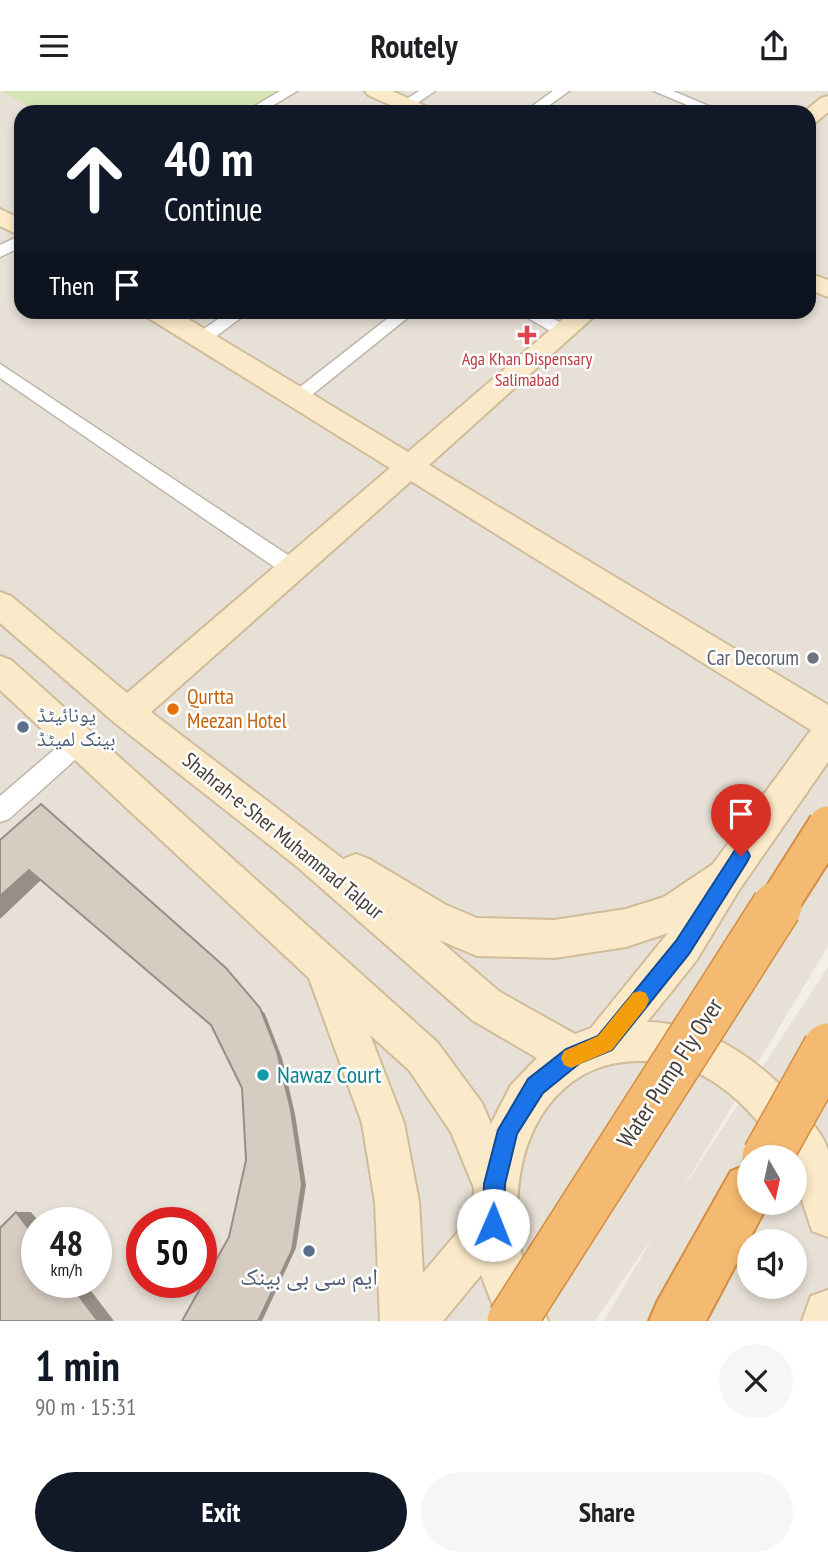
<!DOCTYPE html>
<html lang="en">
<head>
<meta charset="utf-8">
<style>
  :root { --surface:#fff; --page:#f6f6f6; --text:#202124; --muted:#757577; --accent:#111827 }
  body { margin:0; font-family:"PT Sans Narrow","Noto Naskh Arabic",sans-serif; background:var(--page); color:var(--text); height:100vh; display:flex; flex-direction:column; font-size:26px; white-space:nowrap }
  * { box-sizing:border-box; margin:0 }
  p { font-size:23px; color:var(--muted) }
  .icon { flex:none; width:38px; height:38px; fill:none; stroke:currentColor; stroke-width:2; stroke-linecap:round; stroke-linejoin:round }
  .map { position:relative; height:1230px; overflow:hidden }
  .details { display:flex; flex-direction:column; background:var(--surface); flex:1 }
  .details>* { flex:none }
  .top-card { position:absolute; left:14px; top:14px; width:802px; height:214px; border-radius:21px; box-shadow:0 4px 10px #0003; background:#111827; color:#fff; overflow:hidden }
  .needle { width:46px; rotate:171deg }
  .controls { position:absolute; left:737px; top:1054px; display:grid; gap:14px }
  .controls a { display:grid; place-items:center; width:70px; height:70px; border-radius:50%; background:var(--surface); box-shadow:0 4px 10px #0003; font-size:35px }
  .speed { position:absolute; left:21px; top:1116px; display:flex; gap:14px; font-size:35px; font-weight:700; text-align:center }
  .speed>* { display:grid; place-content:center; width:91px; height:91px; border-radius:50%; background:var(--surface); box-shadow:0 4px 10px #0003; line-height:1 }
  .speed small { font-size:18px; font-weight:400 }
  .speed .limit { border:10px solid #d22; background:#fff; color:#111 }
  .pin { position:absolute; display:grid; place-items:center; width:60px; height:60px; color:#fff; margin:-72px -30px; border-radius:50% 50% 50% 0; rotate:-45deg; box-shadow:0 0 7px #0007 }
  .pin .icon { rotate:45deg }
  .me { position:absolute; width:77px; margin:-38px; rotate:1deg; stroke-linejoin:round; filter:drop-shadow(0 0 5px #0008) }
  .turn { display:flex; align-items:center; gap:24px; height:147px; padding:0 35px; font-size:32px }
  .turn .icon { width:91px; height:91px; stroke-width:2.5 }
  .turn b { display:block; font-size:49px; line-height:60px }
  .then { display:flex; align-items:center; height:66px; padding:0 35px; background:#0003; gap:14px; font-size:26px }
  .round { display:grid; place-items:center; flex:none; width:74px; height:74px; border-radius:37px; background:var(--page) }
  .summary { display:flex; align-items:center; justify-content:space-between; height:119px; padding:0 35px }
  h1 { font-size:42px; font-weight:600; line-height:52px; color:var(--accent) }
  .button { display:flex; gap:14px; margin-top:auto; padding:14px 35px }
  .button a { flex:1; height:80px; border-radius:42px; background:var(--accent); color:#fff; font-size:28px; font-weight:600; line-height:80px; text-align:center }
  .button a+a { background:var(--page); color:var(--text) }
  header { display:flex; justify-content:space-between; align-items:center; height:91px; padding:0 35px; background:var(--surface); font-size:32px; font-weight:600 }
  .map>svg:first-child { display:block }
</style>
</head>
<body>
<header><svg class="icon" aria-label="menu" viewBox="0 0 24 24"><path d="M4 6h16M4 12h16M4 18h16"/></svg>Routely<svg class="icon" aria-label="share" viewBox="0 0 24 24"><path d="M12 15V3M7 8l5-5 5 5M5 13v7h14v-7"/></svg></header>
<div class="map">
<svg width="828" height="1230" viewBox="0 0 828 1230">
  <rect width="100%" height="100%" fill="#f3eee8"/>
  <path fill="#e7e0d6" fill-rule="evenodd" d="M0,0H828V855L678,1105L828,876V1230H604L654,1144L595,1230H0ZM21,21H808V220H21ZM749,1066H794V1111H749ZM37,1132H96V1192H37ZM142,1132H201V1192H142ZM749,1150H794V1195H749Z"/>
  <path fill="#d4e5b3" d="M1,0H290L252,21H40Z"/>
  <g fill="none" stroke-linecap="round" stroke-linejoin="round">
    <defs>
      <path id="street" d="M280,0H297L262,21H245Z
        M419,0H435L404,21H387Z
        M553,0H569L540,21H524Z
        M654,0H673L723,21H704Z
        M21,144V156L0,166V154Z
        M230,220H250L207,252H195L192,248L195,244Z
        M397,220H416L303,311H291L288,307L291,303Z
        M516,220H538L571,237L574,241L571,245H559Z
        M0,273L300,472L303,478L300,484L293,486L286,484L0,287Z
        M78,642L86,645L90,652L86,659L9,728L0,731V705L70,645Z"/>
      <path id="secondary" d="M365,0H392L430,17L433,21H406L368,4Z
        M828,5V21L815,32L808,34V21H804L821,7Z
        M0,118L21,128V145L0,135Z
        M808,182L828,189V206L808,198Z
        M144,220H175L408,361L572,220H600L429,374L828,614V671L739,799L696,870L647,931C713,932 771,977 809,1027C815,1036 826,1049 828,1060C828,1079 828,1124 828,1146L812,1140L794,1085V1066H784C762,1031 727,991 687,978C578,943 511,1027 518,1130C519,1150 522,1173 529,1192C535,1205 543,1217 548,1230H499L481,1184L443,1230H380L375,1111L362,1032L309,887L0,599V565L11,569L437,951L482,1012L491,1033L511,994L537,967L472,929L295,774L115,632L0,532V501L11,505L127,602L390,377L147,226ZM411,390L811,639L713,773L664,806L626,818L554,829L477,827L446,814L369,768L356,763L343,768L151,621ZM668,842L591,937L575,943L500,901L439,849L477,865L554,867L626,856ZM370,944L409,979L451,1041L474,1097L473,1123L423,1182L419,1111L404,1032Z
        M828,1199V1230H802L811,1205Z"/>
      <path id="highway" d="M749,1073V1111H769L706,1230H649L657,1211L731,1080Z"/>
    </defs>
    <use href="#street" stroke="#beb5ab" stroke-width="3"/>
    <use href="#secondary" stroke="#d0bc9a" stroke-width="4"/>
    <use href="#highway" stroke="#d48d41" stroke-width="4"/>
    <use href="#street" fill="#fff" fill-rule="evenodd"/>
    <use href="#secondary" fill="#fbeac9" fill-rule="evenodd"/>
    <use href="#highway" fill="#f5ba71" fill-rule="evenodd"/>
    <defs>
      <path id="highway-bridge-far1" d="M776,817L828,735"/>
      <path id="highway-bridge" d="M767,1066L828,957
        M512,1230L777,815"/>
    </defs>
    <use href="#highway-bridge-far1" stroke="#d48d41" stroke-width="43" stroke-linecap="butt"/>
    <use href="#highway-bridge" stroke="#d48d41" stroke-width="52" stroke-linecap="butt"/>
    <use href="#highway-bridge-far1" stroke="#f5ba71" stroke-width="39"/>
    <use href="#highway-bridge" stroke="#f5ba71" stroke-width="49"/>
  </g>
  <path fill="#968f87" d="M29,779L41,789L0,828V805Z
    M260,917L265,923L282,967L295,1023L306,1094L296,1157L262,1230H258Z
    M16,1121H31L40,1132H37V1149Z
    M69,1192H85L114,1230H98Z"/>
  <path fill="#d7ccc1" stroke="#968f87" stroke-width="2" d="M41,713L226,877L260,917L277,961L291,1019L302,1093L292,1159L258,1230H182L229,1146L246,1069L242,997L211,934L29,779L0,805V749Z
    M16,1121L37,1149V1192H69L98,1230H0V1137Z"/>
  <path fill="#1a73e8" stroke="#114b97" stroke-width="2" d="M741,757L747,759L750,765L747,771L689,863L612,959L580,972L543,1002L517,1043L505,1093L504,1134L501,1141L493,1145L486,1141L483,1134L484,1093L498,1039L528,988L566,958L598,945L676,850L735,759Z"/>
  <path fill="#f59e0b" d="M640,900L646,902L649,909L646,916L612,959L571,977L564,974L561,967L564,960L598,945L633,902Z"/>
  <path fill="#e0444e" stroke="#fff" stroke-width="2.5" d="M523.5 233.5h7v7h7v7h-7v7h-7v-7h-7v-7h7z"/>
  <circle fill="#6b7280" stroke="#fff" stroke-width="2.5" cx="813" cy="567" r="7"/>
  <circle fill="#e8710a" stroke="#fff" stroke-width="2.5" cx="173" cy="618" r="7"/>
  <g fill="#5c6f8a" stroke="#fff" stroke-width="2.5">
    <circle cx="23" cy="636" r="7"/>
    <circle cx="309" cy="1160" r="7"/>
  </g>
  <circle fill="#0f9aa8" stroke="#fff" stroke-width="2.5" cx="263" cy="984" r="7"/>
  <g text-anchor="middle" stroke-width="5" stroke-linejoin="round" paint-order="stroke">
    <g font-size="18" fill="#be3a42" stroke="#fff">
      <text x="527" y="274">Aga Khan Dispensary<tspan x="527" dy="21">Salimabad</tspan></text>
    </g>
    <g font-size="21" fill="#5b616d" stroke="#fff" text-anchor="end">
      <text x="799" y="574">Car Decorum</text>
    </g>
    <g font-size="21" fill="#c56008" stroke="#fff" text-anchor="start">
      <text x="187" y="613">Qurtta<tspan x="187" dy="24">Meezan Hotel</tspan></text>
    </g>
    <g font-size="21" fill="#4e5e75" stroke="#fff" text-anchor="start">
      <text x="37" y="631">یونائیٹڈ<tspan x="37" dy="24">بینک لمیٹڈ</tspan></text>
    </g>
    <g font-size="21" fill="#463e37" stroke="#fff">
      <text transform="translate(283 745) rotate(39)" y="7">Shahrah-e-Sher Muhammad Talpur</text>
    </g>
    <g font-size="24" fill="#463e37" stroke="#fff">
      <text transform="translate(670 982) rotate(-57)" y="8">Water Pump Fly Over</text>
    </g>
    <g font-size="24" fill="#0d838f" stroke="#fff" text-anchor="start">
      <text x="277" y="992">Nawaz Court</text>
    </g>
    <g font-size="24" fill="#4e5e75" stroke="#fff">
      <text x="309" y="1194">ایم سی بی بینک</text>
    </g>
  </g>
</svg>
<div class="controls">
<a><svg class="needle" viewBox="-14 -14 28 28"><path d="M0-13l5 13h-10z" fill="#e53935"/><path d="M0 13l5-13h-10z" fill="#757577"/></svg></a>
<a><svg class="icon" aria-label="sound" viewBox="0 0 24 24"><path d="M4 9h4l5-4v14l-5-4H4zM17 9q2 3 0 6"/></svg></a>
</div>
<div class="speed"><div>48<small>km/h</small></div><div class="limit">50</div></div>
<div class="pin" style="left:741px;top:765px;background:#d93025"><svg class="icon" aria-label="arrive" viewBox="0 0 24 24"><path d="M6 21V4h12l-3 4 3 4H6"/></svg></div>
<svg class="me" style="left:493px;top:1134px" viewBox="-20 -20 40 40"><circle r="19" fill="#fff"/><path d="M0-13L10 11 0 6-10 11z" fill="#1a73e8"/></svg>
<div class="top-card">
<div class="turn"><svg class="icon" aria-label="ahead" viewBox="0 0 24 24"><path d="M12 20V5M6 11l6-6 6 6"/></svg><div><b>40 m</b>Continue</div></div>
<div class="then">Then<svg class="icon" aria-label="arrive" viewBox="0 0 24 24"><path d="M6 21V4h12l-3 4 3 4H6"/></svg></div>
</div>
</div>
<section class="details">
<div class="summary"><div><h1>1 min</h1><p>90 m · 15:31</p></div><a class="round"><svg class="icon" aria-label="close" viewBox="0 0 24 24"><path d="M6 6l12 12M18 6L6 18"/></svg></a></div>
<div class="button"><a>Exit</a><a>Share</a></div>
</section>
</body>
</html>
